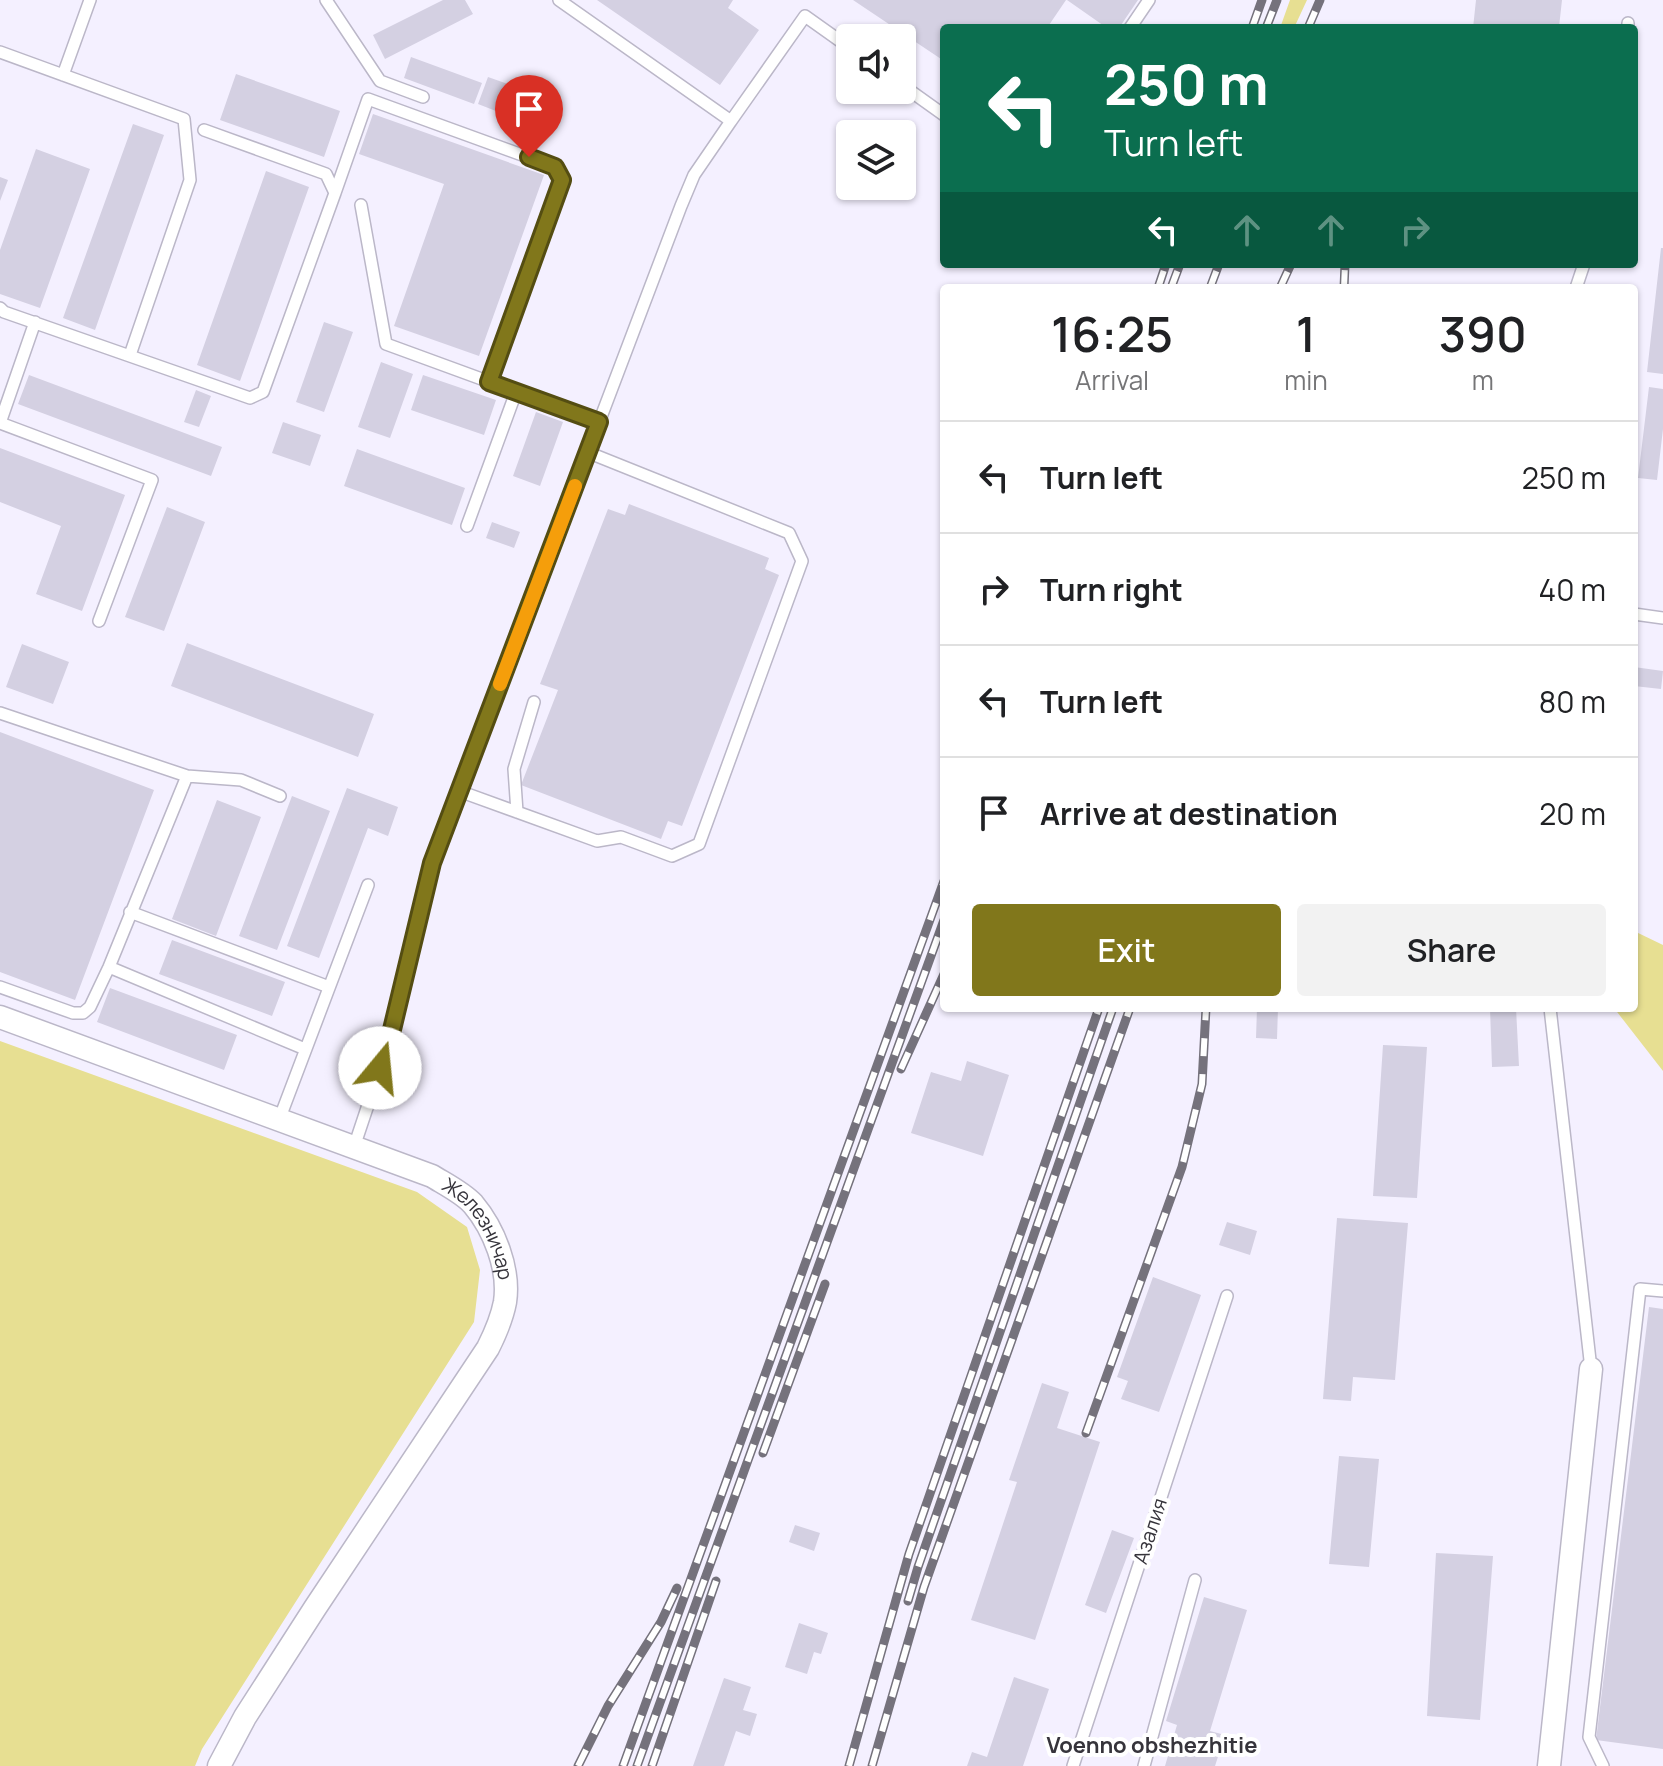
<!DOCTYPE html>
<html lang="en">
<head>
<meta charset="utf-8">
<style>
  :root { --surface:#fff; --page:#f2f2f2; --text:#202124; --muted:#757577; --line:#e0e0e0; --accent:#81771b }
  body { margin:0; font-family:Manrope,sans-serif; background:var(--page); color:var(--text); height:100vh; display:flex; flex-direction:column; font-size:30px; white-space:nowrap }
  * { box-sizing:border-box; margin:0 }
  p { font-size:26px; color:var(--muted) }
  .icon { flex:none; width:44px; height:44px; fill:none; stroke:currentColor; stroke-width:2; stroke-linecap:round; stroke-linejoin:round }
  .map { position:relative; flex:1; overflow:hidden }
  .panel { position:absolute; left:940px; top:284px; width:698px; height:728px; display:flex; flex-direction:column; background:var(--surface); border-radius:8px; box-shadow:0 2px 6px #0004 }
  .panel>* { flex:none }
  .banner { position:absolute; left:940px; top:24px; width:698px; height:244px; border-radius:8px; box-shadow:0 2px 6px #0004; background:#0b6e4f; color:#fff; overflow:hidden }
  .buttons { position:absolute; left:836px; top:24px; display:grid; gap:16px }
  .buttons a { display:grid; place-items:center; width:80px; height:80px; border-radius:8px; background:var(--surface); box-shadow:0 2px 6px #0004; font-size:40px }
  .pin { position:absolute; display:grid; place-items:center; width:68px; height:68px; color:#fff; margin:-82px -34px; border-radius:50% 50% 50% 0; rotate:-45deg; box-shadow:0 0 8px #0007 }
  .pin .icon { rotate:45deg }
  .me { position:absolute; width:88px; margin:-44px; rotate:17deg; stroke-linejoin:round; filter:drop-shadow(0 0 6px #0008) }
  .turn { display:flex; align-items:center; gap:28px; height:168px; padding:0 32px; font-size:36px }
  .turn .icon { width:104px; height:104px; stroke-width:2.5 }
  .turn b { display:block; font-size:56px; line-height:68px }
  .lanes { display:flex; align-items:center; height:76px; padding:0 32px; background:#0003; justify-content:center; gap:40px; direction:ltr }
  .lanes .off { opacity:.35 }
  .eta { display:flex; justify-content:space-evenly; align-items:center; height:136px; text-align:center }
  .eta b { font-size:48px; font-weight:600; line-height:56px }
  .action { display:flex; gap:16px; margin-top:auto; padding:16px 32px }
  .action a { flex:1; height:92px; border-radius:8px; background:var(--accent); color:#fff; font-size:32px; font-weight:600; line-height:92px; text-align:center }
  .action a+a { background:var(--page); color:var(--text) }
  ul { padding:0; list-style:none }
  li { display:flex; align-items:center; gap:24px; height:112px; padding:0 32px; border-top:2px solid var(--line) }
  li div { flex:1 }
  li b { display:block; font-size:30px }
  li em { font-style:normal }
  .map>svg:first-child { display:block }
</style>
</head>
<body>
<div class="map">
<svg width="1663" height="1766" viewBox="0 0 1663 1766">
  <rect width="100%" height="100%" fill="#f4f0ff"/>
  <path fill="#e7df92" d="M1290,0H1307L1294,28H1280Z
    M1634,931L1663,945V1071L1614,1008H1634Z
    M0,1041L417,1192L467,1227L480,1270L474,1322L202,1749L195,1766H0Z"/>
  <path fill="#d4d0e2" d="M443,0H465L473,14L385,59L373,35Z
    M597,0H733L728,8L759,30L720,85Z
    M853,0H1066L1047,28H944V61Z
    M1067,0H1138L1119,28H1107Z
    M1476,0H1562L1559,27L1540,25L1539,28H1473Z
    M411,57L482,83L474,104L404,78Z
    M236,74L340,111L324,157L220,120Z
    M488,77L511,85L501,113L478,104Z
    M373,114L544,175L479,356L394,326L444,184L359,154Z
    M133,124L164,135L95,330L63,318Z
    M36,149L90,169L40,308L0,294V250Z
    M266,171L309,187L240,381L197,365Z
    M0,177L8,180L0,201Z
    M1661,248H1663V374L1647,372Z
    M324,322L353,332L324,412L296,402Z
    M381,362L413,374L390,438L358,427Z
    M29,375L222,447L211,476L18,404Z
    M423,375L496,400L484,435L411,410Z
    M1649,387L1663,389V429L1657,480L1638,478Z
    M196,390L211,396L199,427L184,422Z
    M536,412L563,422L540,486L513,476Z
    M283,422L321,435L310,466L272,453Z
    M0,448L125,495L82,611L36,594L61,526L0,502Z
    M357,449L465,488L452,525L344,486Z
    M629,504L769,558L765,569L779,575L682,826L668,821L661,839L521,785L558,690L540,684L608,509L625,515Z
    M167,507L205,522L164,631L125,617Z
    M492,522L520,532L514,548L486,538Z
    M187,643L374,714L358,757L171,686Z
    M22,644L69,662L53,704L6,687Z
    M1634,667L1663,671L1661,689L1634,686Z
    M0,732L154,790L75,1000L0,972Z
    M347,788L398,807L388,836L368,828L319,958L287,946Z
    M292,796L330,811L277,950L239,936Z
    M217,800L261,817L216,936L172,919Z
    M172,940L285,982L272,1016L159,974Z
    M110,988L237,1035L224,1070L97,1022Z
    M1257,1008H1278L1277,1039L1256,1038Z
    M1490,1008H1516L1519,1066L1492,1067Z
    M1383,1045L1427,1047L1417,1198L1373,1196Z
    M967,1061L1009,1075L983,1156L911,1133L931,1072L961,1081Z
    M1337,1218L1408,1223L1395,1380L1353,1377L1351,1401L1323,1399Z
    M1227,1222L1257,1231L1250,1255L1219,1245Z
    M1153,1277L1201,1295L1159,1412L1121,1399L1128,1381L1117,1377Z
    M1649,1307L1663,1309V1749L1596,1740Z
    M1042,1383L1069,1392L1057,1428L1100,1442L1035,1640L971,1620L1017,1482L1009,1480Z
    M1339,1456L1379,1459L1369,1567L1329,1564Z
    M795,1525L820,1533L814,1551L789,1542Z
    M1112,1530L1134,1538L1106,1613L1085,1605Z
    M1436,1553L1493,1556L1480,1720L1427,1716Z
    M1204,1597L1247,1610L1210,1731L1225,1735L1215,1766H1165L1177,1725L1166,1721Z
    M799,1623L828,1633L821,1654L814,1652L807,1674L785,1667Z
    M1014,1677L1049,1689L1023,1766H967L972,1752L987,1757Z
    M724,1678L751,1687L743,1710L757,1714L750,1736L736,1731L724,1766H693Z"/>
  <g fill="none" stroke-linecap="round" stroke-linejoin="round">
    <defs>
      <path id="lane" d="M326,0L380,81L423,97
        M559,0L731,121L805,16L850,48
        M1130,28L1149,0
        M1628,28V23
        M0,52L184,119L190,180L130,355
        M63,75L90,0
        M902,85L944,115
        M335,193L368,99L555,167L562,180L489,382
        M361,205L386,344L599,422
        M1576,288L1584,264
        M0,308L4,312L250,398L263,392L335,193L326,174L204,130
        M0,423L152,480L99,621
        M0,423L35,322
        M467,526L516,392
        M1634,614L1663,618
        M0,713L187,776L241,780L280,796
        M459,791L597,841L621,837L672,856L699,844L802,561L789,533L587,452
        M517,812L514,769L534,702
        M130,912L329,987
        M109,967L305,1049
        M0,987L73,1013H83L90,1007L109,967L187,776
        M1550,1008L1591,1369
        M279,1120L368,885
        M354,1147L389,1042L432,863L681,206L694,175L731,121
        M1073,1766L1227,1296
        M1144,1766L1195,1580
        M1603,1766L1589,1737L1640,1289L1663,1291"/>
      <g id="street">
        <path id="s1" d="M0,1017L432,1176C445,1184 463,1193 473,1204C494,1229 510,1269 505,1302C502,1318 495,1334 488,1348L315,1608L245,1717L219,1766"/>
        <path d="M1549,1766L1591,1369"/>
      </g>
    </defs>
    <use href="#lane" stroke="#bbb7c8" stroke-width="14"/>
    <use href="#street" stroke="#bbb7c8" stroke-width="25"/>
    <use href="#lane" stroke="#fff" stroke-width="11"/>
    <use href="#street" stroke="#fff" stroke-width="22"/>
    <defs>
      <path id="rail" d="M1252,28L1262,0
        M1266,28L1277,0
        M1308,28L1320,0
        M1158,288L1166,264
        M1171,288L1180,264
        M1210,288L1219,264
        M1280,288L1291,264
        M1344,288L1345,264
        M901,1069L944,974
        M1086,1433L1182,1167L1202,1084L1206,1008
        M763,1453L825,1284
        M908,1601L918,1567L1113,1008
        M578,1766L608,1706L661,1622L677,1588
        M623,1766L944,881
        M637,1766L944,920
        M652,1766L716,1581
        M849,1766L909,1554L1099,1008
        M872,1766L924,1587L1130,1008"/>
    </defs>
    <use href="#rail" stroke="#75727c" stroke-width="9"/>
    <use href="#rail" stroke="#fff" stroke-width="6" stroke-dasharray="18" stroke-linecap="butt"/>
  </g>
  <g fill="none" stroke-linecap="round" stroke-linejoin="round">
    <defs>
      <path id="route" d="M380,1068L389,1042L432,863L599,422L489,382L562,180L555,167L529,157"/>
    </defs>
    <use href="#route" stroke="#544d12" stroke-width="20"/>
    <use href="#route" stroke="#81771b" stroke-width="14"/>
    <path stroke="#f59e0b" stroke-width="14" d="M500,684L575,486"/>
  </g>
  <g text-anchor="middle" stroke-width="8" stroke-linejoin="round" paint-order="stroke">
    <g font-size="20" fill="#36343b" stroke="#fff">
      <text dy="7" stroke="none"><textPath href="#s1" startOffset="534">Железничар</textPath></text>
      <text transform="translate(1150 1531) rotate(-72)" y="7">Азалия</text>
    </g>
    <g font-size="22" font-weight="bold" fill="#36343b" stroke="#fff">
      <text x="1152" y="1753">Voenno obshezhitie</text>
    </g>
  </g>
</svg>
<div class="buttons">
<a><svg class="icon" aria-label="sound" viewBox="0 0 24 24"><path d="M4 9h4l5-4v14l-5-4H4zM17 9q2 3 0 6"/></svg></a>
<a><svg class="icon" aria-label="layers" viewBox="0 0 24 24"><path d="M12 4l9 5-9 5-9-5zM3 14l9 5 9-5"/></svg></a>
</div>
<div class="pin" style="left:529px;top:157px;background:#d93025"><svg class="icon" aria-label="arrive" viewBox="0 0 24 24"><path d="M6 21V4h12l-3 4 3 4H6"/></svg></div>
<svg class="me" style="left:380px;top:1068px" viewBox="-20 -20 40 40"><circle r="19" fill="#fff"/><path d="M0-13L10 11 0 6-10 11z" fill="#81771b"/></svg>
<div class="banner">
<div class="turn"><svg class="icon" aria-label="left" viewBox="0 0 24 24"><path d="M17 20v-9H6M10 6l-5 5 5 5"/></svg><div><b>250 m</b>Turn left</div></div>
<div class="lanes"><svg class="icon" aria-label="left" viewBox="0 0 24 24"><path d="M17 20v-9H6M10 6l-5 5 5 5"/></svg><svg class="icon off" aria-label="ahead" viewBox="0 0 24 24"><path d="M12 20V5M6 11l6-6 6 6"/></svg><svg class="icon off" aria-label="ahead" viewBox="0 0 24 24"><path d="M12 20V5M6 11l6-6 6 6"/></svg><svg class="icon off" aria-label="right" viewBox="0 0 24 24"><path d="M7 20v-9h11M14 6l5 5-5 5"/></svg></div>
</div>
<section class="panel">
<div class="eta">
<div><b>16:25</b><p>Arrival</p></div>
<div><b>1</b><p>min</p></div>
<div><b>390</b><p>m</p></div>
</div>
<ul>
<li><svg class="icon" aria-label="left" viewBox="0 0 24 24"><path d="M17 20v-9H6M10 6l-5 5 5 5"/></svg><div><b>Turn left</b></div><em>250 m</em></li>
<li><svg class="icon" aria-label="right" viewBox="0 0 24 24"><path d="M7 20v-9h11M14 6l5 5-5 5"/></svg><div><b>Turn right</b></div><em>40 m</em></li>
<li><svg class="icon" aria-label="left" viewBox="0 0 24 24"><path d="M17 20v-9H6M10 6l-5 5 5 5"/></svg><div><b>Turn left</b></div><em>80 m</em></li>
<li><svg class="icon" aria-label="arrive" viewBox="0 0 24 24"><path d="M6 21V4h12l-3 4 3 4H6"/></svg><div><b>Arrive at destination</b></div><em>20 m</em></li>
</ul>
<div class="action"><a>Exit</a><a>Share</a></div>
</section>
</div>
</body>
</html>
